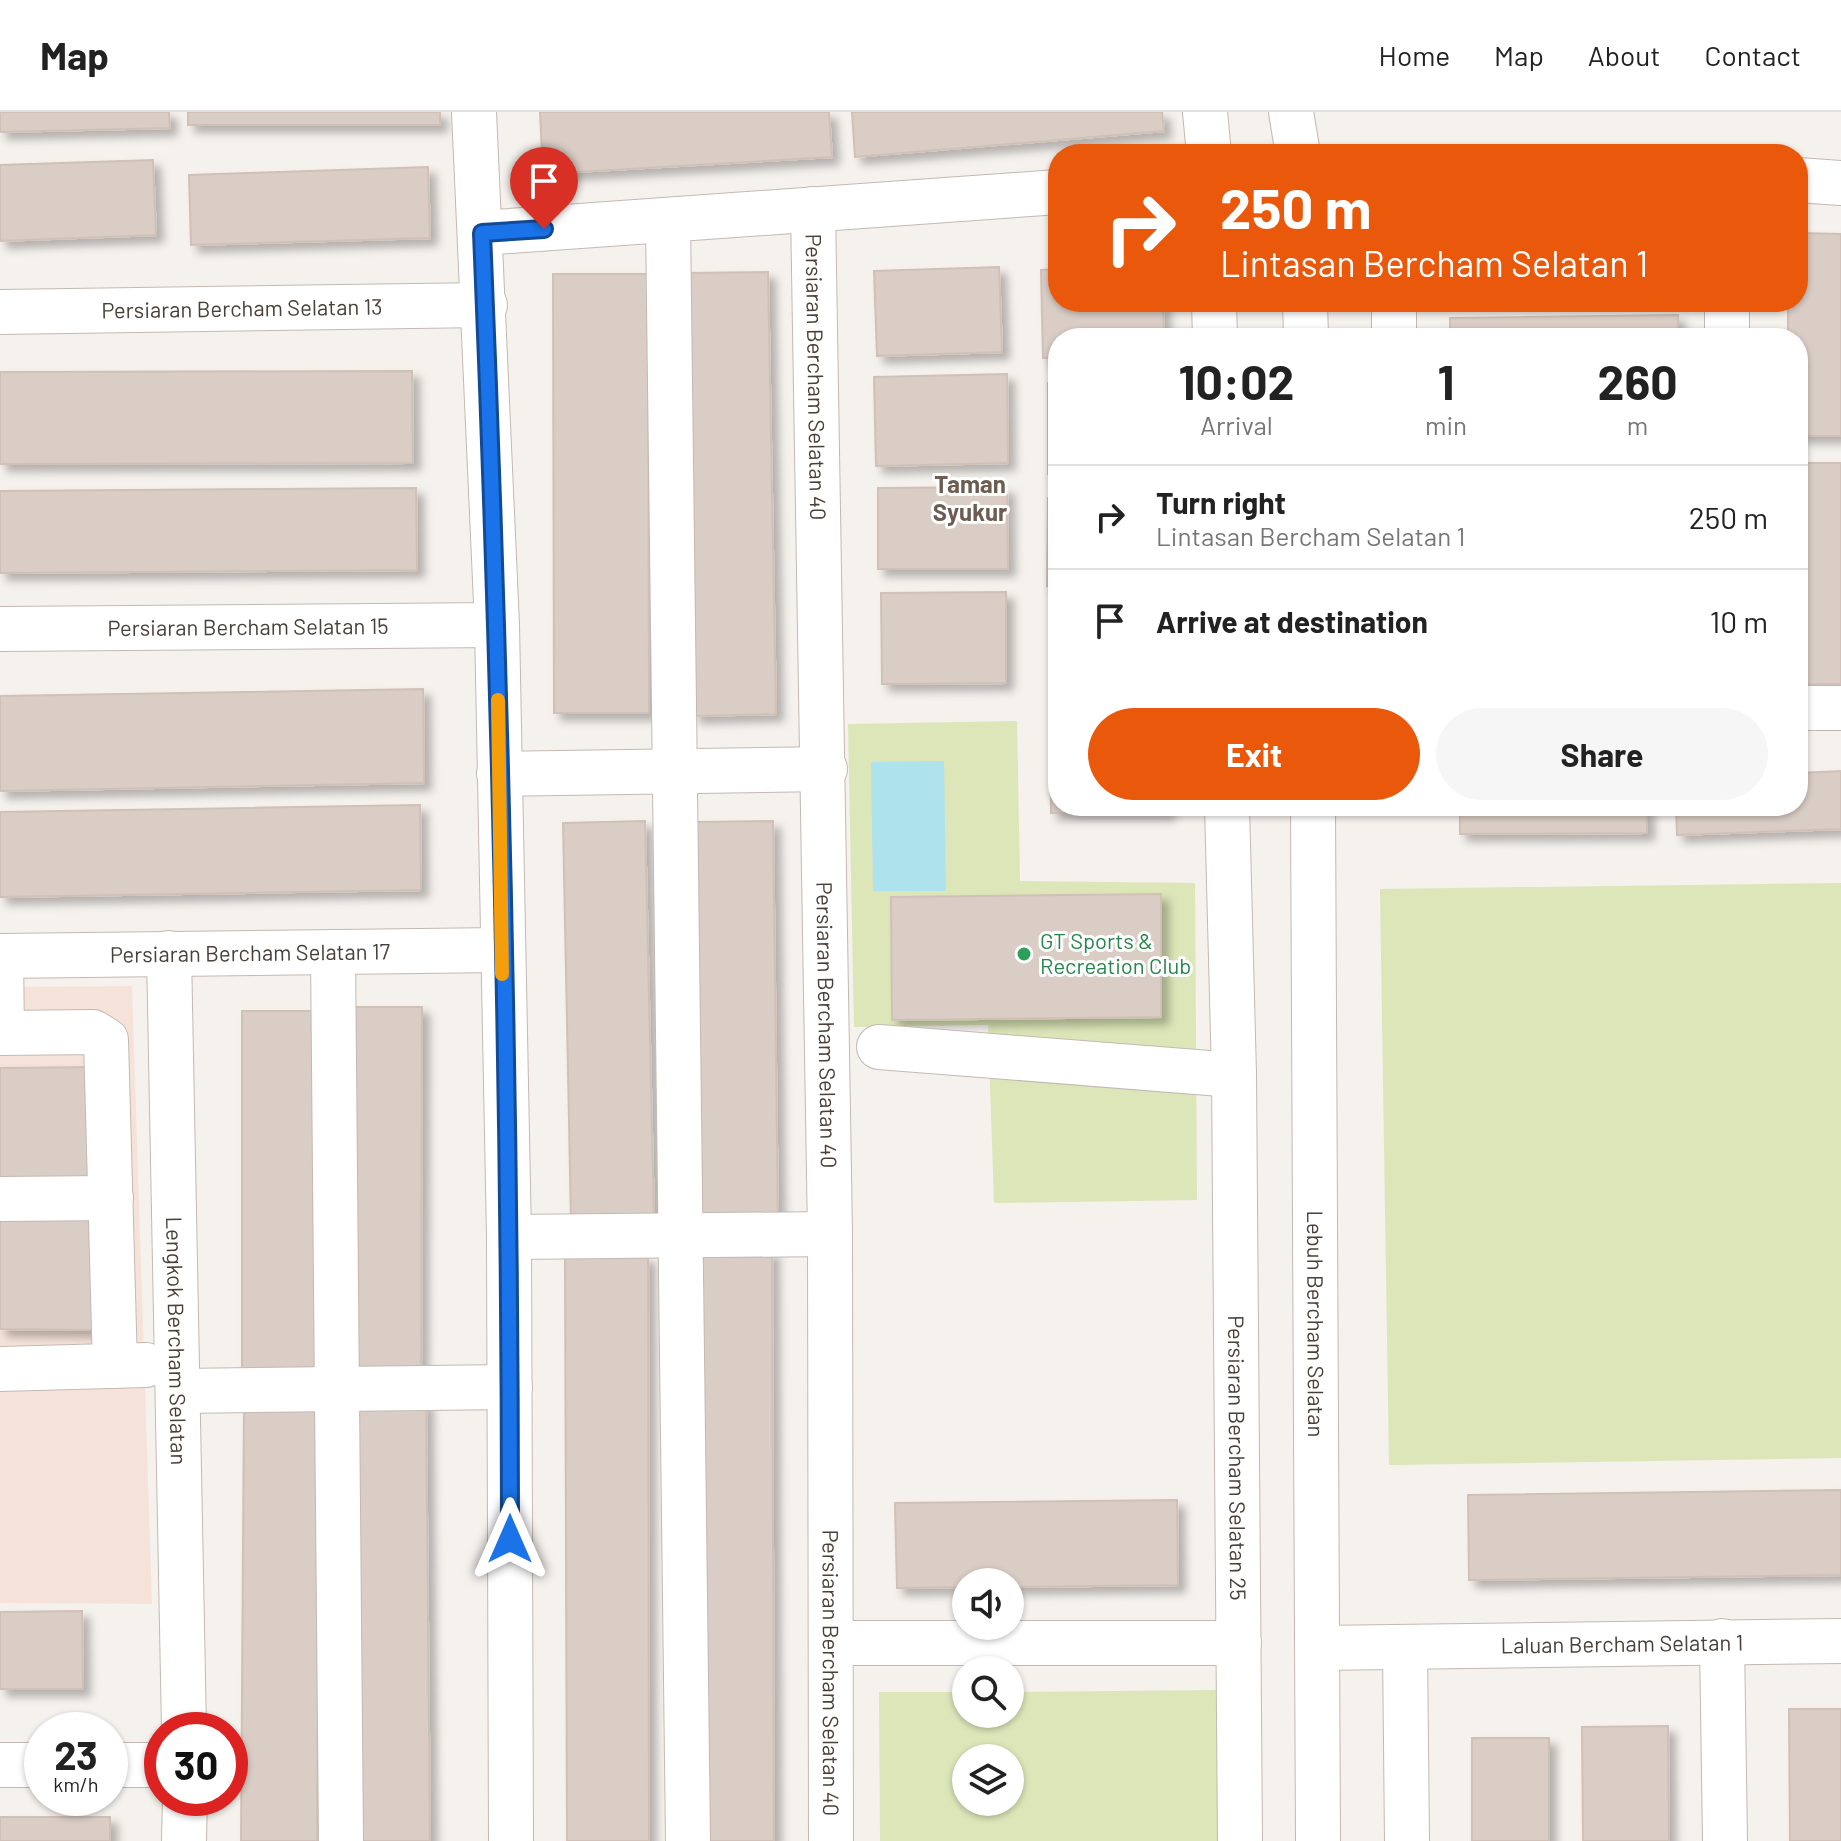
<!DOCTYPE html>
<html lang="en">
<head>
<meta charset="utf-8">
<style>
  :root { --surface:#fff; --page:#f6f6f6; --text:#222; --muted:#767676; --line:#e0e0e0; --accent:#ea580c }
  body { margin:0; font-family:Barlow,sans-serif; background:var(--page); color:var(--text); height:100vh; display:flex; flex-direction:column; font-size:30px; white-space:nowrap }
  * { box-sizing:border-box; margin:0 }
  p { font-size:26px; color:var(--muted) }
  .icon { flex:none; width:44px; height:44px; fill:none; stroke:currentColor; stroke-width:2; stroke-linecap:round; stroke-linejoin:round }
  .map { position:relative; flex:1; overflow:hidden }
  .sheet { position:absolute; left:1048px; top:216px; width:760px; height:488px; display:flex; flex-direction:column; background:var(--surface); border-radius:32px; box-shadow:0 2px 6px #0004 }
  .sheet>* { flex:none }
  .guide { position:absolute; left:1048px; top:32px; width:760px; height:168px; border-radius:32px; box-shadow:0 2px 6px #0004; background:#ea580c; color:#fff; overflow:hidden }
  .tools { position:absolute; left:952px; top:1456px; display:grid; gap:16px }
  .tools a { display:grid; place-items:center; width:72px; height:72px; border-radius:50%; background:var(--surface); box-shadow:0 2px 6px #0004; font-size:40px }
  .speed { position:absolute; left:24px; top:1600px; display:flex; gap:16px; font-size:40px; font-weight:700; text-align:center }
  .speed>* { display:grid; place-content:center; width:104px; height:104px; border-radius:50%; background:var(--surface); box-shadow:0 2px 6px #0004; line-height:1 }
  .speed small { font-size:20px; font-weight:400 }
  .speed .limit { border:12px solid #d22; background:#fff; color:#111 }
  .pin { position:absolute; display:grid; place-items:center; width:68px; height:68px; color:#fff; margin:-82px -34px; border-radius:50% 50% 50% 0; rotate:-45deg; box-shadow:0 0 8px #0007 }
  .pin .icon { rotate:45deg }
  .me { position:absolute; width:88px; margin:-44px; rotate:0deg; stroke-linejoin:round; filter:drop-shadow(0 0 6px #0008) }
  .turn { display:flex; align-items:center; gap:28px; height:168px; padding:0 40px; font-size:36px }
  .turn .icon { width:104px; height:104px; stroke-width:2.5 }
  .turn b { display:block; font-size:56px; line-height:68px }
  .eta { display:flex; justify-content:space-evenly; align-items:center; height:136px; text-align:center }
  .eta b { font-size:48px; font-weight:700; line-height:56px }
  .cta { display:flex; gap:16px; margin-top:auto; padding:16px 40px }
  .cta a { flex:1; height:92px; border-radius:48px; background:var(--accent); color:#fff; font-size:32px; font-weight:700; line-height:92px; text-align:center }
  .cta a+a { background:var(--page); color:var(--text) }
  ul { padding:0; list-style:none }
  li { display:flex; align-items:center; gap:24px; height:104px; padding:0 40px; border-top:2px solid var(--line) }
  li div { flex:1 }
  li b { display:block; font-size:30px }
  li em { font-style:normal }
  header { display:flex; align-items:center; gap:48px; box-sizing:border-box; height:112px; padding:0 40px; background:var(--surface); border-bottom:2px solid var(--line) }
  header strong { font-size:38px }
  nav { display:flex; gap:44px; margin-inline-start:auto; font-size:28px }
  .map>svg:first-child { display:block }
</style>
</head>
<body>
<header>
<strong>Map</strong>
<nav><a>Home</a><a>Map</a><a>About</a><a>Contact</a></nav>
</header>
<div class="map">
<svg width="1841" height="1729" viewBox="0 0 1841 1729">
  <defs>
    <filter id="shadow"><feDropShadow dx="7" dy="7" stdDeviation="4" flood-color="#0004"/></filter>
  </defs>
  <rect width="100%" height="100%" fill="#f5f1ed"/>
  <path fill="#f5e3da" d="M132,874L152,1492L0,1491V875Z"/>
  <path fill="#dce6b8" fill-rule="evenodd" d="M1017,609L1020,769L1195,771L1197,1088L994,1091L988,913L854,915L848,612Z
    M1841,771V1346L1389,1353L1380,777Z
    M1217,1578L1218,1729H880L879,1580H966V1602H1010V1580ZM966,1646H1010V1690H966Z"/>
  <path fill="#aee2ed" d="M944,649L946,779H873L871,650Z"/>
  <path fill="#d9cdc5" stroke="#d1c0b6" stroke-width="2" filter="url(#shadow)" d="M0,0H169L170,16L0,20Z
    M188,0H440V13H188Z
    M540,0H829L832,45L543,62Z
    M852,0H1162L1164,19L855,45Z
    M153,48L156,123L0,129V53Z
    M428,55L430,126L191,133L189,63Z
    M1798,121L1841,122V324H1798V226H1788V190H1798Z
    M999,155L1002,240L877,244L874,159Z
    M1058,157V190H1163L1164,226H1058V246H1043L1041,158Z
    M768,160L776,602L693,604L685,161Z
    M553,162H648L649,601H554Z
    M1678,203V226H1450V206Z
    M412,259L413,351L0,352V260Z
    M1007,262L1008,351L876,354L874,265Z
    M1048,271H1058V362H1048Z
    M1798,351H1841V572H1798Z
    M1007,375L1008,457H878V376Z
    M416,376L417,458L0,461V379Z
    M1048,386H1058V474H1047Z
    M1006,480V571L882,572L881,481Z
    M1051,499H1058V586H1052Z
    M423,577L424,671L0,679V584Z
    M1050,615H1058V694H1168V701H1051Z
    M1841,659V717L1677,723L1676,694H1798V661Z
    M420,693L421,778L0,785V700Z
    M1460,694H1647V721L1460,722Z
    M645,709L654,1108L571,1109L563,711Z
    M773,709L778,1111L700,1112L695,710Z
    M1161,782V905L892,908L891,785Z
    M354,895H422L421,1266H352Z
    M242,899H316V1266H242Z
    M93,955L94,1053L81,1073H0V956Z
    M0,1098L79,1099L95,1116V1218L0,1217Z
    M691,1139H772L774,1729H693Z
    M565,1144H648L649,1729H567Z
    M244,1289L320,1290L317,1729H241Z
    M351,1289H426L430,1729H354Z
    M1841,1378V1463L1469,1468L1468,1383Z
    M1177,1388L1178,1473L1010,1475V1470H966V1475L897,1476L895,1391Z
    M82,1499L83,1577H0V1500Z
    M1789,1597H1841V1729H1790Z
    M1668,1614L1669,1729H1583L1582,1615Z
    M1472,1626H1549V1729H1472Z
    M0,1705H110V1729H0Z"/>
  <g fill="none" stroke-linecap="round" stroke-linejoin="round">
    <defs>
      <g id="minor">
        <path d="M474,0L497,513L509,1125L511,1729"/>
        <path d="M1205,0L1209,42"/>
        <path d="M1291,0L1298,42"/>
        <path d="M1798,68L1841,71"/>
        <path id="s1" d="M813,97L830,1122L831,1729"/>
        <path d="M668,108L688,1729"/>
        <path d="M482,121L1058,80"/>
        <path d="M1214,190L1215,226"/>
        <path d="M1305,190L1306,226"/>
        <path d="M1394,190V226"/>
        <path id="s2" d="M0,200L485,193"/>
        <path d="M1727,226V190"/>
        <path id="s3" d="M0,517L497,513"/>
        <path d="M1798,596H1841"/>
        <path d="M499,662L825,657"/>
        <path id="s4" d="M1227,694L1234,963L1240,1729"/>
        <path id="s5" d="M1313,694L1318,1729"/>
        <path d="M333,840L341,1729"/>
        <path id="s6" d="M169,841L184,1618"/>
        <path id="s7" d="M0,844L502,838"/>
        <path d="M1,844L2,921"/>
        <path d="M0,921L93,920L106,928L115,1254"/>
        <path d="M879,935L1234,963"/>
        <path d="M0,1087L111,1086"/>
        <path d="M509,1125L830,1122"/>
        <path d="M0,1257L146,1253"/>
        <path d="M179,1279L510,1275"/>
        <path d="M1722,1529L1725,1729"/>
        <path d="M831,1531H1239"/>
        <path d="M1405,1535L1407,1729"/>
        <path id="s8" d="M1318,1536L1841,1529"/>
        <path d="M0,1653H42"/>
        <path d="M110,1653H162"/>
        <path d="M184,1729L185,1686"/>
      </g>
    </defs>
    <use href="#minor" stroke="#c4b9b2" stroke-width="46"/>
    <use href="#minor" stroke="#fff" stroke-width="44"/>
  </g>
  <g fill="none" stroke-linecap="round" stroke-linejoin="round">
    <defs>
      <path id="route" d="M510,1427C510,992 500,556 482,121L544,117"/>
    </defs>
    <use href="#route" stroke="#114b97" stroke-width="20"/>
    <use href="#route" stroke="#1a73e8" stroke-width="14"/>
    <path stroke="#f59e0b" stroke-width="14" d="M498,588L502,862"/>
  </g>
  <circle fill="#2e9e5b" stroke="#fff" stroke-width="3" cx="1024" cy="842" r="8"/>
  <g text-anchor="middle" stroke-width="6" stroke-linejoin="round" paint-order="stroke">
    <g font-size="22" fill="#4a403a" stroke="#fff">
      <text dy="8" stroke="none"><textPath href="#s2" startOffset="242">Persiaran Bercham Selatan 13</textPath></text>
      <text dy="8" stroke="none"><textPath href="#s1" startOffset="168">Persiaran Bercham Selatan 40</textPath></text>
      <text dy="8" stroke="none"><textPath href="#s3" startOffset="248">Persiaran Bercham Selatan 15</textPath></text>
      <text dy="8" stroke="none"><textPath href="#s7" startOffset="250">Persiaran Bercham Selatan 17</textPath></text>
      <text dy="8" stroke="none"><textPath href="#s1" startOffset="816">Persiaran Bercham Selatan 40</textPath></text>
      <text dy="8" stroke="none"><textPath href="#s5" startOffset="518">Lebuh Bercham Selatan</textPath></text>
      <text dy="8" stroke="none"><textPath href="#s6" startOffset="388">Lengkok Bercham Selatan</textPath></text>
      <text dy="8" stroke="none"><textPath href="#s4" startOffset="652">Persiaran Bercham Selatan 25</textPath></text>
      <text dy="8" stroke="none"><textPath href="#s8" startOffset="304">Laluan Bercham Selatan 1</textPath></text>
      <text dy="8" stroke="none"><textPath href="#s1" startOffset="1464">Persiaran Bercham Selatan 40</textPath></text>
    </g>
    <g font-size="22" fill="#27864d" stroke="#fff" text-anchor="start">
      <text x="1040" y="837">GT Sports &amp;<tspan x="1040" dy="25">Recreation Club</tspan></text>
    </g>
    <g font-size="24" font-weight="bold" fill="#6c5c52" stroke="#fff">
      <text x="970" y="381">Taman<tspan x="970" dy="28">Syukur</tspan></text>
    </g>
  </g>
</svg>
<div class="tools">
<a><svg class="icon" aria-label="sound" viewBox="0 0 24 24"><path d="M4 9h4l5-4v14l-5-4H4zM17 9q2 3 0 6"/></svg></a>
<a><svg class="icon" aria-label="search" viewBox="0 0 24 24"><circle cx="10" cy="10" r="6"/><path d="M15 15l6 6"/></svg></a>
<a><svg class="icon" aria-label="layers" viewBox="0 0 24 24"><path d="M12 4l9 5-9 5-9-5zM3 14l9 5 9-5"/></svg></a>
</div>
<div class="speed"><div>23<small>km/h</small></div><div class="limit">30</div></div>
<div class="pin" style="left:544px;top:117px;background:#d93025"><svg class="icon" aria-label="arrive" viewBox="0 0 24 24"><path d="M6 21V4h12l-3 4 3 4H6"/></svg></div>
<svg class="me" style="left:510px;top:1427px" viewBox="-20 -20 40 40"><path d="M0-17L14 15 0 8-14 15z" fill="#1a73e8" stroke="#fff" stroke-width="4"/></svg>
<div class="guide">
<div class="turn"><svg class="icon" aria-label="right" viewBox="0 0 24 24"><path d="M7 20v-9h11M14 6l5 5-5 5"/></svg><div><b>250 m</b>Lintasan Bercham Selatan 1</div></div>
</div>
<section class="sheet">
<div class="eta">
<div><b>10:02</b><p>Arrival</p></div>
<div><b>1</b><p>min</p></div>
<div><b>260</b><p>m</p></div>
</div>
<ul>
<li><svg class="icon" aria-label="right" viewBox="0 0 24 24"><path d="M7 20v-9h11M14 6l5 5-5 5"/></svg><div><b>Turn right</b><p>Lintasan Bercham Selatan 1</p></div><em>250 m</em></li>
<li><svg class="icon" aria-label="arrive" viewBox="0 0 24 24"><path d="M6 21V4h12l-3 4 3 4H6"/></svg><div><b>Arrive at destination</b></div><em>10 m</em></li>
</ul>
<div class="cta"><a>Exit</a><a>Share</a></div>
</section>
</div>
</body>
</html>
